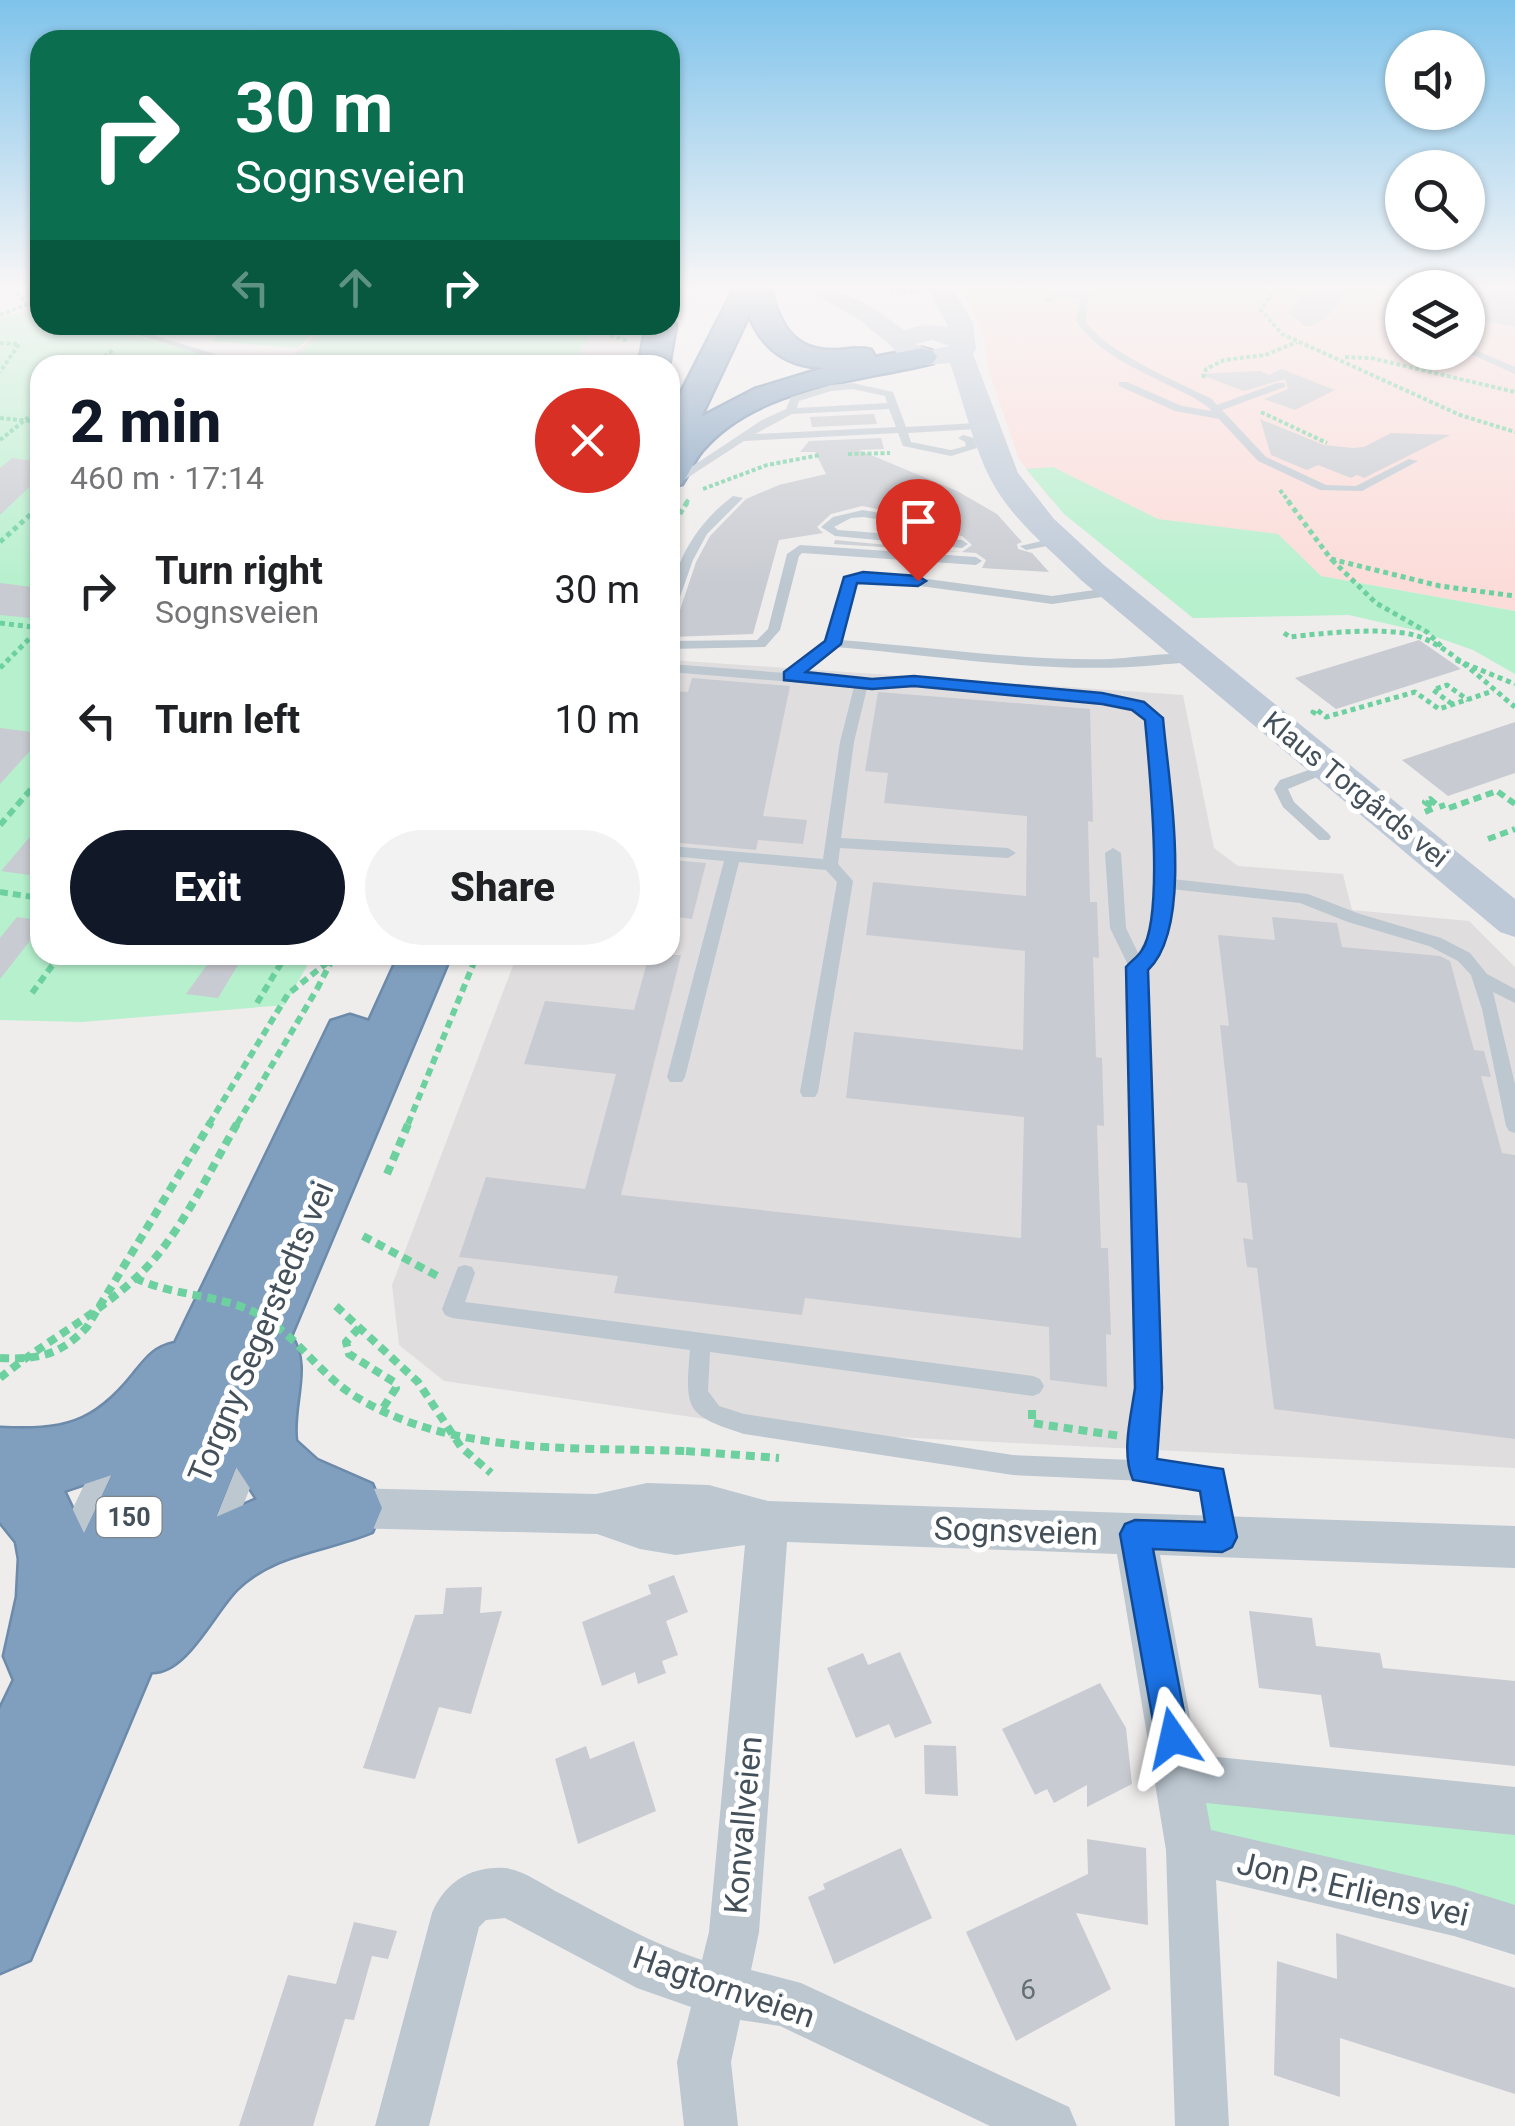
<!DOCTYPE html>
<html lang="en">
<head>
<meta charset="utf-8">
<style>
  :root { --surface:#fff; --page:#f2f2f2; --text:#202124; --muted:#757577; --accent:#111827 }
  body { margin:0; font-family:Roboto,sans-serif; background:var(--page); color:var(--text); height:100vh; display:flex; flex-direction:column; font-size:38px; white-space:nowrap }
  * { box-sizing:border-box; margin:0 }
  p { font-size:32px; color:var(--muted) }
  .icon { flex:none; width:55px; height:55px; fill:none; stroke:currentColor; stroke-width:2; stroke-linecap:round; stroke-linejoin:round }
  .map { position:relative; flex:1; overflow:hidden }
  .side { position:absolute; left:30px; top:355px; width:650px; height:610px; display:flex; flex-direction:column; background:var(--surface); border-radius:30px; box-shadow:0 2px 8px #0004 }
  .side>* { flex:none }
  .top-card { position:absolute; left:30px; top:30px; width:650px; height:305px; border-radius:30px; box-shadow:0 2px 8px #0004; background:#0b6e4f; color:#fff; overflow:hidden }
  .fabs { position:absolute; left:1385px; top:30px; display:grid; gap:20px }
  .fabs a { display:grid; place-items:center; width:100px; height:100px; border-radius:50%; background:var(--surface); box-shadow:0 2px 8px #0004; font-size:50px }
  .pin { position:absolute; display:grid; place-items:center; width:85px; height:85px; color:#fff; margin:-102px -42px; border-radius:50% 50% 50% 0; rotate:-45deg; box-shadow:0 0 10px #0007 }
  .pin .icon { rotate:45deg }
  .me { position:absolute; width:110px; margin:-55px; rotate:349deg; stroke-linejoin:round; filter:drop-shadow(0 0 8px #0008) }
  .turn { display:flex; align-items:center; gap:35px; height:210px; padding:0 40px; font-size:45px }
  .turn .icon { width:130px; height:130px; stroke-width:2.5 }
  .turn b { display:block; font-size:70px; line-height:85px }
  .lanes { display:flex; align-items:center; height:95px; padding:0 40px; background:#0003; justify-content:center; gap:50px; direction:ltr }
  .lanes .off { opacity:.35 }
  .round { display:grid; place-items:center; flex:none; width:105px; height:105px; border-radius:52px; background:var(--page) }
  .head { display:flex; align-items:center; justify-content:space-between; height:170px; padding:0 40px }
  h1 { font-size:60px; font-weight:800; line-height:75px; color:var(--accent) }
  .action { display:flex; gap:20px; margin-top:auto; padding:20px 40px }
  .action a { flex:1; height:115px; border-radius:60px; background:var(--accent); color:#fff; font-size:40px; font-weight:800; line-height:115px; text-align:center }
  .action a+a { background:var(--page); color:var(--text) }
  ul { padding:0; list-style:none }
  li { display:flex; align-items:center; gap:30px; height:130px; padding:0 40px }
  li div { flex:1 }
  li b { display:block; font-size:38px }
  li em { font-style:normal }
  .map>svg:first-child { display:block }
</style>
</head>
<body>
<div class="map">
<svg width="1515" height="2126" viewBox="0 0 1515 2126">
  <rect width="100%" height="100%" fill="#efecec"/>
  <path fill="#e0ddde" d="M324,325H649L645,365H283Z
    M670,660L1183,695L1214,848L1238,866L1343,874L1352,910L1469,921L1515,967V1468L795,1432L444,1381L399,1345L392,1285L517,955H670Z"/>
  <path fill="#fcdcd9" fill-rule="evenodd" d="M961,287H1515V611L1321,576L1052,501L1019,459L988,369L985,341ZM1402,288H1468V352H1402Z"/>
  <path fill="#b6f0cd" d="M21,312L40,316V325C110,325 173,345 240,365H40V955H313L285,1005L82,1022L0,1020V318Z
    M228,325H321L298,348L211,341Z
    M329,325H597L571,365H426L299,355Z
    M1053,467L1158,519L1278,534L1321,576L1515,611V674L1473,650L1419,631L1349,615L1193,618L1064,514L1026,469Z
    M1180,1777L1515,1811V1930L1190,1850Z"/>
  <path fill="#c8cbd1" d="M1310,287H1351L1326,318L1312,326H1304L1288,312Z
    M1481,287L1515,293V327L1468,318V287Z
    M1281,369L1335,390L1295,410L1264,399L1288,389L1285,379L1244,391L1199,374L1260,371L1269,375Z
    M874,414L877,424L812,427L810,417Z
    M1260,419L1324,445L1353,448L1364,447L1391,433L1450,435L1364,478L1357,475L1351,478L1318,465L1307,470L1271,455Z
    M881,438L884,449L859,450L957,491L997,514L1022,542L1017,544L1018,549L1032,553L1049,572L982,568L986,560L976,553L834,544L835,540L962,552L972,545L962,536L932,533L899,513L862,506L831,514L817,527L823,533L779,540L753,634L671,637L696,562L710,536L746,499L779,485L826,474L815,452H800L809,441Z
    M12,458L40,462V477L0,515V468Z
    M0,583L40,588V619L0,615Z
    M1419,640L1461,669L1336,709L1295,678Z
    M692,678L790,686L763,816L807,820L803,844L758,840L756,850L670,842V691L688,692Z
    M878,692L1090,709L1093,822L1088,821L1090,902H1097L1099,958L1093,957L1096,1057L1102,1058L1104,1126L1097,1125L1101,1248H1108L1111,1335L1106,1334L1107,1387L1050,1380L1049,1327L805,1298L802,1315L614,1293L618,1276L459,1257L486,1177L585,1189L616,1074L524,1064L545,1001L634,1010L649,955H681L621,1195L1021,1238L1024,1117L846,1098L854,1032L1023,1050L1025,951L866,935L873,882L1026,896L1027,816L884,803L888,773L865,771Z
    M1515,722V773L1448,796L1402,760Z
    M0,728L40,733V740L0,784Z
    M40,825V862L29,875L1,871Z
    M670,860L706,863L692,919L670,916Z
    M17,917L40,920V928L0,979V938Z
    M1272,917L1337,923L1342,947L1440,956L1450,961L1474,1050L1484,1051L1491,1077L1481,1076L1502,1153L1515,1155V1439L1274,1409L1257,1268L1247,1267L1243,1238L1253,1240L1247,1183L1237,1182L1220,1025L1229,1026L1218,935L1275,940Z
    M214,955H244L218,998L186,994Z
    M674,1575L688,1612L666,1621L678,1655L662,1661L666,1673L638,1684L635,1672L602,1686L582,1622L651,1594L648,1585Z
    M482,1587L480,1613L502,1611L471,1714L439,1707L415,1779L363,1768L415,1615L443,1614L446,1588Z
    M1249,1611L1312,1618L1316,1646L1380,1653L1383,1668L1515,1681V1766L1330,1747L1321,1695L1259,1688Z
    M900,1652L932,1723L895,1738L889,1724L856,1738L827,1668L863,1653L868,1665Z
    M1100,1683L1126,1728L1132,1784L1087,1807V1785L1054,1803L1047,1789L1035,1795L1002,1729Z
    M634,1741L656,1811L578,1844L555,1759L586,1746L590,1759Z
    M924,1745L956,1746L958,1796L925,1794Z
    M1087,1839L1146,1848L1148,1925L1076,1913L1111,1989L1016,2041L966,1932L1088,1874Z
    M901,1848L932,1918L834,1964L808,1897L825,1889L823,1884Z
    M354,1922L397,1931L388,1959L372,1956L354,2020L345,2019L313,2126H239L288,1975L336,1984Z
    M1336,1933L1515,1988V2094L1340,2038V2097L1274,2075L1277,1961L1337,1979Z"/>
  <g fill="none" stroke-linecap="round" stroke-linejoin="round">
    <defs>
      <path id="highway" d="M735,287H770C780,326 794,353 839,350C850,349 859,347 871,350L875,357L922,348L933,351L937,357L933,363C857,382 757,386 702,451C694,460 689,474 682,484L670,487V414ZM749,315C763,350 787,366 824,368L755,389L701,417Z
        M670,318L676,325L669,365H639L646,325H670Z
        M399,955H451L291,1336C312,1366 291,1406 296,1441L317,1460L372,1484L382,1508L372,1532C326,1551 274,1553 237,1589C213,1613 186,1674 151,1672L30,1960L0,1973V1709L14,1680L4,1656L17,1597L19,1559L16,1542L0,1522V1428C62,1431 93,1425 133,1375C147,1358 153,1348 175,1343L331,1021L350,1015L369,1021ZM236,1467L257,1499L216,1517ZM112,1475L84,1533L64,1491Z"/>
    </defs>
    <use href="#highway" stroke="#6c8aaa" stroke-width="5"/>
    <path stroke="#6dd09f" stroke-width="4" stroke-dasharray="4 2.5" stroke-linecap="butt" d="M13,287L26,304
      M870,287L917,292
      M1276,287L1261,310L1282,334L1460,415L1515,432
      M0,315L40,299
      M615,325L609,335L629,341
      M0,343L19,344L0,372
      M1345,357L1371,358L1515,392
      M94,365L113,350
      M1203,378L1206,369L1224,360L1265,355L1297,342
      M1261,412L1327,443
      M0,418L40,422
      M0,440L40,408
      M848,454L890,453
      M703,489L767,465L820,455
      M1280,490L1290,503
      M686,503L689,499"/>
    <path stroke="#6dd09f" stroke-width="5" stroke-dasharray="5 4" stroke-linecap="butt" d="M1288,501L1331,559L1440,586L1515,596
      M670,529L688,501
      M0,542L40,506
      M1332,560L1376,603L1427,632L1445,650
      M0,623L40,628
      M1284,633L1290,637C1323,633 1383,627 1414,635C1446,643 1489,686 1515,707
      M1456,660L1515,684
      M0,668L40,628
      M1452,704L1433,690L1447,685L1468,700
      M1316,714L1313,712L1317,710L1326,717L1415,692L1439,709L1493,691"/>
    <path stroke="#6dd09f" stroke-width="6" stroke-dasharray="8 5" stroke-linecap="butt" d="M1449,808L1497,791L1515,804
      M1425,812L1434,808L1425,802L1430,799L1439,807L1445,805
      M0,825L40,779
      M1488,839L1515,829
      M0,892L40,898
      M317,989L332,960
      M32,993L60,955
      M257,1003L286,955
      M209,1124L288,994L334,957
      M408,1124L477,955"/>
    <path stroke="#6dd09f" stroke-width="8" stroke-dasharray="9 6" stroke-linecap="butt" d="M387,1174L409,1122
      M363,1236L441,1278
      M336,1306L418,1382L461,1447L491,1473
      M359,1328L346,1342L349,1354L394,1382L396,1388L381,1411
      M0,1358C37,1360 61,1355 87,1327L211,1122
      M1032,1410V1423L1121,1436
      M686,1451L779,1458"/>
    <path fill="#bcc7d0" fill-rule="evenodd" d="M1082,287H1090L1086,321C1105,352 1178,382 1212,399L1217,405L1277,383H1285V387L1222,410L1266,457L1326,485L1356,486L1409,459L1418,461L1362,491L1320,490L1258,461L1219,419L1175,411L1119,386V382H1127L1182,406L1212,411C1201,400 1186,394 1172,387C1140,371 1096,352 1076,321L1080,298L1060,297L1047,303L1043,300L1058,291L1081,292Z
      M105,325H120L251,365H236Z
      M1468,347L1515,367V374L1466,352Z
      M853,383L893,392L906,427L977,423L982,426L977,429L908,433L911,442L951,450L966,446L965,442L958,438L963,435L974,438L977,448L951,456L903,446L898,433L744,441L670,489V481L762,420L786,409L791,397L831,385ZM853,389L885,396L887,403L797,408L799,401L831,391ZM889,409L896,427L755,434L792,414Z
      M733,496L743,498L707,534L693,560L676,608L670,612C670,565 697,523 733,496Z
      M863,510L898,516L912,522L931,537L962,540L968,544L962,548L835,536L821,527L833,517ZM863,517L890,521L917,536L838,530L834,527L851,518Z
      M1059,537L1063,539V543L1026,550L1020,546Z
      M800,545L976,557L982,561L976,565L802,553L799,556L780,630L765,647L670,649V641L757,640L768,629L787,554Z
      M883,573L1052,596L1116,587L1122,591L1116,595L1052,604L883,581L855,583L840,640C930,647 1021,661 1111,659C1131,658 1189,649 1202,657C1191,664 1172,663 1158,665C1051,675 942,656 836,647L800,674L872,680L914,677L1013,685L1138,701L1161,718L1170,812L1172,879L1308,894L1360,914L1441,938L1470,953L1487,974L1515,989V1003L1493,992L1515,1084V1133L1509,1131L1506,1126L1482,1009L1471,975L1458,961L1429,946L1348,922L1300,903L1171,889C1168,919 1163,943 1145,968L1160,1388L1153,1439L1154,1462L1221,1472L1233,1537L1230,1545L1222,1548L1214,1545L1203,1488L1144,1481L1013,1475L744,1434C685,1415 685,1410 690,1350L452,1318L445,1315L442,1309L458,1267L465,1265L472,1267L475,1273L465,1302L1033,1376L1040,1379L1044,1386L1040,1393L1033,1396L710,1352L708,1391L719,1406L744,1414L1013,1455L1132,1460L1131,1439L1138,1388L1129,967L1110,928L1105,853L1113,848L1121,853L1126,928L1138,953C1172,904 1153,778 1147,719L1134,709L1013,693L914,685L867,688L854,742L841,838L1008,848L1016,853L1008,858L840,848L838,864L853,881L818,1092L815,1097H803L800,1092L837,882L826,870L739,862L685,1077L682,1082H670L667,1077L724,861L670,856V846L823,859L840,742L854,687L670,672V664L785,673L827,641L846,577Z
      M1329,763L1336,767L1334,770L1288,789L1294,802L1329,834L1331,837L1329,840H1319L1283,807L1274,789L1280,780Z
      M250,1450L258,1453L261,1460L229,1541L221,1544L213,1541L210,1533L242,1453Z
      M107,1451L115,1454L118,1461L77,1549L69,1552L61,1549L58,1541L61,1533L99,1454Z"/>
    <path fill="#bcc7d0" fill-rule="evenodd" d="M647,1483L709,1485L768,1501L1515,1526V1568L1160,1555L1197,1755L1515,1787V1835L1206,1803L1211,1830L1454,1886L1515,1905V1955L1454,1936L1216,1880L1229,2126H1175L1166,1850L1117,1554L787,1542L759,1932L751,1970L801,1983L1069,2107L1077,2126H990L780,2026L740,2020L731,2062L738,2126H684L677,2062L691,2007L637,1988L505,1918L486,1920L479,1927L429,2126H375L432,1913C445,1882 471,1866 505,1868C524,1870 545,1886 561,1894C608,1918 652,1944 702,1960L709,1932L745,1545L676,1555L640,1549L597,1534L347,1528L332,1522L326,1508L332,1494L347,1488L596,1494Z"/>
    <path fill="#bdc9d7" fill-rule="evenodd" d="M804,287C844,287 872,306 904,330L925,325L948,327L928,287H952L973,323L976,349L973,354L1018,473L1054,519L1105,566L1515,899V937L1500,932L1081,580C1054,553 1021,527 1000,495C975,457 965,406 950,363L923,365L899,356L889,344L861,321ZM932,340L950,346L931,350L915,344Z"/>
    <use href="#highway" fill="#809fbe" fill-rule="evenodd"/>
    <path stroke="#6dd09f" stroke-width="6" stroke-dasharray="8 5" stroke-linecap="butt" d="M237,1124L317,989"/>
    <path stroke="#6dd09f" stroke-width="8" stroke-dasharray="9 6" stroke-linecap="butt" d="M135,1278C173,1296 215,1294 252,1311C295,1331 318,1375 358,1398C455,1456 577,1447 686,1451
      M0,1378C52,1335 122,1303 163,1248C192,1210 214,1163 238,1122"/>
  </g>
  <linearGradient id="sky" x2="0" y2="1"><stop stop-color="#7fc3eb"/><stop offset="0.49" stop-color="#f8f6f6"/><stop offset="1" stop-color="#f8f6f6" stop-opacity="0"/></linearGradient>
  <rect width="1515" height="585" fill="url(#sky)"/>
  <path fill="#1a73e8" stroke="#114b97" stroke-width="2.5" d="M863,572L918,576L926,581L918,586L857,583L841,644L806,672L872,679L914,676L1102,693L1144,702L1163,718C1168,780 1195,925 1148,970L1162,1388L1157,1459L1223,1469L1237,1537L1232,1547L1222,1552L1153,1549L1189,1738L1184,1750L1173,1755L1161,1750L1156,1738L1120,1534L1125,1524L1135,1520L1205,1522L1200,1491L1133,1480C1121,1452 1131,1417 1135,1388L1126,967C1131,961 1138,957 1142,950C1165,916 1149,765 1145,720L1132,710L1102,704L914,686L872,689L784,680V672L825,641L844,577Z"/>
  <g text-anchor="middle" stroke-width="10" stroke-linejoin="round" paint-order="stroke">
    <rect fill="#fff" stroke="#7c848c" stroke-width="2.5" x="96.5" y="1497" width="65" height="40" rx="8"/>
    <g font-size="25" font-weight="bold" fill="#44505a">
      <text x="129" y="1526">150</text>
    </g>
    <g font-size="28" fill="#44505a" stroke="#fff">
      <text transform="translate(1356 789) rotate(39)" y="10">Klaus Torgårds vei</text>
    </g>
    <g font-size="28" fill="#656f78">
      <text x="1028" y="1999">6</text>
    </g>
    <g font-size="32" fill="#44505a" stroke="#fff">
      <text transform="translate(261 1332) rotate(-67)" y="11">Torgny Segerstedts vei</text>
      <text transform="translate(1016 1531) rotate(2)" y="11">Sognsveien</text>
      <text transform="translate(743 1825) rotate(-85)" y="11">Konvallveien</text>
      <text transform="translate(1353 1889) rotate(13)" y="11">Jon P. Erliens vei</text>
      <text transform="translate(724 1987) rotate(19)" y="11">Hagtornveien</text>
    </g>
  </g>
</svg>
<div class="fabs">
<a><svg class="icon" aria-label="sound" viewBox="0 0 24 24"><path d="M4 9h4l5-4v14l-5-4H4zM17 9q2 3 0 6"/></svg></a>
<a><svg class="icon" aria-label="search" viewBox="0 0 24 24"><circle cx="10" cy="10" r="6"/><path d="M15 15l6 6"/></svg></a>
<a><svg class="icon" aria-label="layers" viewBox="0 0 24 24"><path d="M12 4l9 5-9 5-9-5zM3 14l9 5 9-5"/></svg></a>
</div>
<div class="pin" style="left:918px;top:581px;background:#d93025"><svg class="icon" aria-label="arrive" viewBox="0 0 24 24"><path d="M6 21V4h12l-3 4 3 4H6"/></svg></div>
<svg class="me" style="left:1173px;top:1738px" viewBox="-20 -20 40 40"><path d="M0-17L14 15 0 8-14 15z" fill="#1a73e8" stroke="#fff" stroke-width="4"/></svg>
<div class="top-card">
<div class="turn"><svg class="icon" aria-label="right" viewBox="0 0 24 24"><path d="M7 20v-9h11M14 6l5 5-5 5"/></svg><div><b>30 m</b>Sognsveien</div></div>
<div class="lanes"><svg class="icon off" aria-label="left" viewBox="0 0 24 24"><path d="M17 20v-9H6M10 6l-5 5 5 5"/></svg><svg class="icon off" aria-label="ahead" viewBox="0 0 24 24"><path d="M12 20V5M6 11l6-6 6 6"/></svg><svg class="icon" aria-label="right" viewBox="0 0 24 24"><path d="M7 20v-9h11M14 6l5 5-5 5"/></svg></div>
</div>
<section class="side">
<div class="head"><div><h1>2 min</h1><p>460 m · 17:14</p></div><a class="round" style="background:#d93025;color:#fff"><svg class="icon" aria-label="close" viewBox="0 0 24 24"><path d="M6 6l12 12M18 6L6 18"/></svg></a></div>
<ul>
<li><svg class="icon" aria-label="right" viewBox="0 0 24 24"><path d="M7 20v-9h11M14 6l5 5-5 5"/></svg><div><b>Turn right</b><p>Sognsveien</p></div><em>30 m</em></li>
<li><svg class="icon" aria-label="left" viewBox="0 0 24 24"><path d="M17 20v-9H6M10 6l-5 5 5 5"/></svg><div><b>Turn left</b></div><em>10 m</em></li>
</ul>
<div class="action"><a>Exit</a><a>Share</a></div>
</section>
</div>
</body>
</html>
